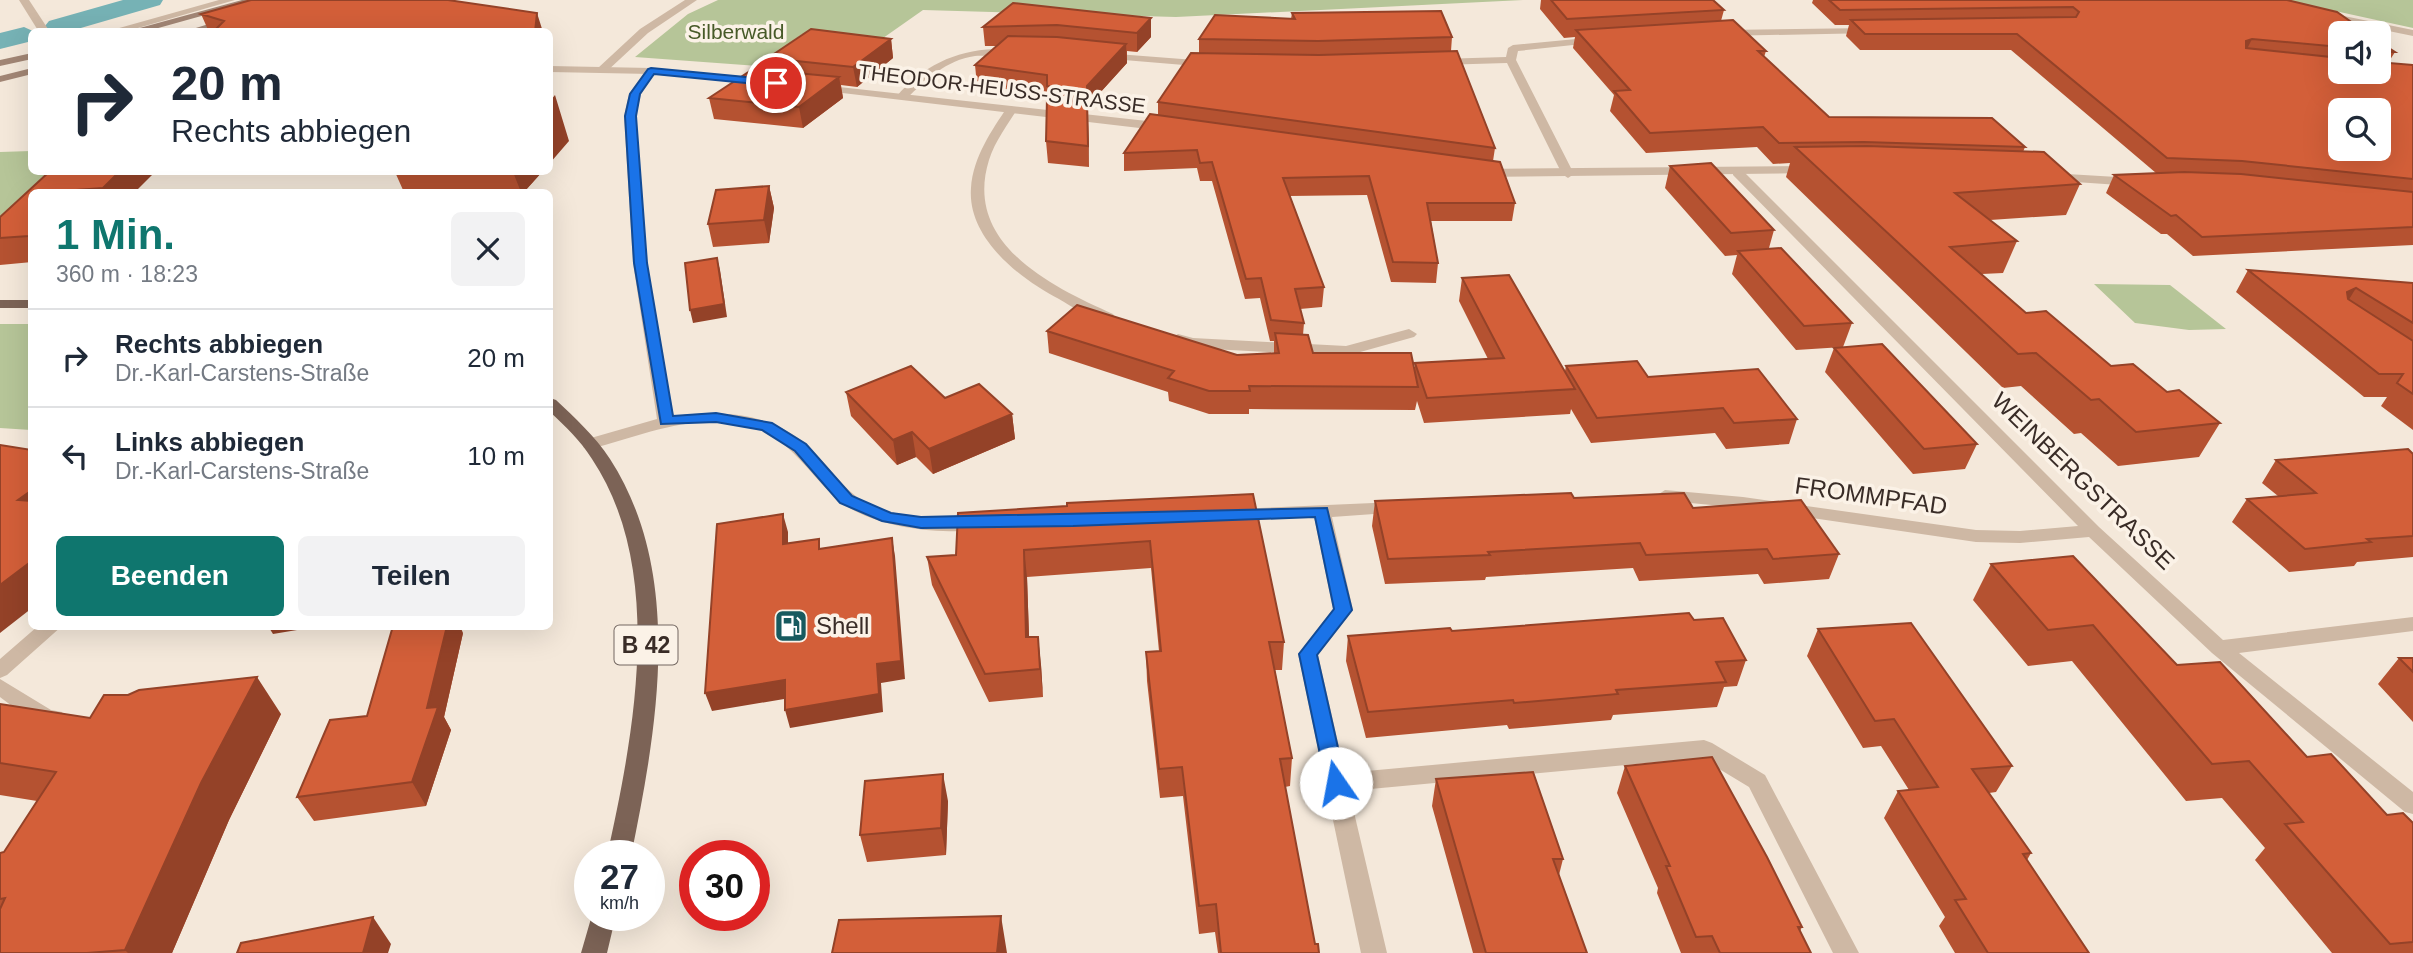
<!DOCTYPE html>
<html lang="de">
<head>
<meta charset="utf-8">
<style>
  :root { --surface:#fff; --page:#f2f2f3; --text:#1f2937; --muted:#747a83; --line:#e0e1e3; --accent:#0f766e }
  body { margin:0; font-family:Helvetica,sans-serif; background:var(--page); color:var(--text); height:100vh; display:flex; flex-direction:column; font-size:26px; white-space:nowrap }
  * { box-sizing:border-box; margin:0 }
  p { font-size:23px; color:var(--muted) }
  .icon { flex:none; width:38px; height:38px; fill:none; stroke:currentColor; stroke-width:2; stroke-linecap:round; stroke-linejoin:round }
  .map { position:relative; flex:1; overflow:hidden }
  .sheet { position:absolute; left:28px; top:189px; width:525px; height:441px; display:flex; flex-direction:column; background:var(--surface); border-radius:10px; box-shadow:0 7px 28px #0002 }
  .sheet>* { flex:none }
  .banner { position:absolute; left:28px; top:28px; width:525px; height:147px; border-radius:10px; box-shadow:0 7px 28px #0002; background:#fff; color:var(--text); overflow:hidden }
  .buttons { position:absolute; left:2328px; top:21px; display:grid; gap:14px }
  .buttons a { display:grid; place-items:center; width:63px; height:63px; border-radius:10px; background:var(--surface); box-shadow:0 7px 28px #0002; font-size:35px }
  .speed { position:absolute; left:574px; top:840px; display:flex; gap:14px; font-size:35px; font-weight:700; text-align:center }
  .speed>* { display:grid; place-content:center; width:91px; height:91px; border-radius:50%; background:var(--surface); box-shadow:0 7px 28px #0002; line-height:1 }
  .speed small { font-size:18px; font-weight:400 }
  .speed .limit { border:10px solid #d22; background:#fff; color:#111 }
  .pin { position:absolute; display:grid; place-items:center; width:60px; height:60px; color:#fff; margin:-30px; border:4px solid #fff; border-radius:50%; box-shadow:0 2px 7px #0007 }
  .me { position:absolute; width:77px; margin:-38px; rotate:348deg; stroke-linejoin:round; filter:drop-shadow(0 0 5px #0008) }
  .turn { display:flex; align-items:center; gap:24px; height:147px; padding:0 28px; font-size:32px }
  .turn .icon { width:91px; height:91px; stroke-width:2.5 }
  .turn b { display:block; font-size:49px; line-height:60px }
  .round { display:grid; place-items:center; flex:none; width:74px; height:74px; border-radius:10px; background:var(--page) }
  .headline { display:flex; align-items:center; justify-content:space-between; height:119px; padding:0 28px }
  h1 { font-size:42px; font-weight:700; line-height:52px; color:var(--accent) }
  .action { display:flex; gap:14px; margin-top:auto; padding:14px 28px }
  .action a { flex:1; height:80px; border-radius:10px; background:var(--accent); color:#fff; font-size:28px; font-weight:700; line-height:80px; text-align:center }
  .action a+a { background:var(--page); color:var(--text) }
  ul { padding:0; list-style:none }
  li { display:flex; align-items:center; gap:21px; height:98px; padding:0 28px; border-top:2px solid var(--line) }
  li div { flex:1 }
  li b { display:block; font-size:26px }
  li em { font-style:normal }
  .map>svg:first-child { display:block }
</style>
</head>
<body>
<div class="map">
<svg width="2413" height="953" viewBox="0 0 2413 953">
  <rect width="100%" height="100%" fill="#f4e8da"/>
  <path fill="#b6c598" d="M718,0H1523L1176,17L923,10L876,43L802,34L758,66L635,57L688,14Z
    M2285,0H2413V28Z
    M31,151L32,172H83L32,192L0,252V152Z
    M2094,284L2170,285L2226,329L2189,330L2135,323Z
    M0,324H31V430L0,428Z"/>
  <g fill="none" stroke-linecap="round" stroke-linejoin="round">
    <path fill="#76b2b5" fill-rule="evenodd" d="M123,0H163L160,5L67,32L49,31L45,26L49,21Z
      M24,27L35,32H32V41L0,49V33Z"/>
    <path fill="#ceb8a4" fill-rule="evenodd" d="M19,0H29L50,32H39Z
      M219,0H235L124,32H105Z
      M0,679L51,710L62,712L65,718L62,724C39,731 18,710 0,697Z"/>
    <path fill="#ceb8a4" fill-rule="evenodd" d="M685,0H697L648,33L606,72H598V68L640,29Z
      M2324,12L2413,30V36L2320,17L2319,15Z
      M1869,28L1874,31L1873,33L1722,36L1717,33L1722,30Z
      M1597,37L1601,38V42L1518,51L1516,60L1574,174L1568,178L1562,174L1507,63L1439,65L1434,62L1439,59L1506,57L1508,48L1513,45Z
      M994,49H1013L1018,52C1008,59 988,55 975,56C946,60 926,80 906,99L896,97C923,66 954,51 994,49Z
      M1104,53L1208,61L1213,64L1208,67L1100,58V54Z
      M651,68L656,71L641,94L636,116L647,263L673,416C724,409 777,413 814,452C832,470 845,492 868,504C902,520 943,518 980,517L986,519L989,523L986,527C947,538 868,527 837,499C807,472 790,437 747,426C693,412 641,436 590,449L584,448L582,444L584,440L657,419L633,263L624,116L629,94L647,69Z
      M1008,106L1018,108C1008,124 995,141 989,160C963,243 1050,286 1113,314L1115,317L1113,320C1097,324 1073,307 1059,299C1020,279 967,238 971,188C973,157 992,130 1008,106Z
      M1737,168L1741,169L2099,527L2223,640L2413,617V631L2239,653L2413,792V814L2405,812L2212,653L2089,537L2020,543L1976,542L1743,508L1659,500L1656,496L1665,490L1743,497L1976,530L2020,531L2078,526L1733,175V169Z
      M1409,329L1417,334L1414,337L1346,356L1193,348L1173,342L1170,339L1178,334L1193,338L1346,346Z
      M1396,502L1405,508L1402,512L1332,517L1353,610L1318,655L1345,773L1704,740L1712,743L1765,775L1859,953H1833L1749,787L1701,758L1349,791L1387,953H1361L1298,654L1333,609L1314,517L1235,521L1226,515L1235,509Z
      M38,626H62L7,675L0,678V659Z"/>
    <path fill="#ceb8a4" fill-rule="evenodd" d="M550,66L651,68L761,78L767,81L761,84L651,74L550,72Z
      M821,85L1165,123L1171,127L1165,131L817,90V86Z
      M1809,166L1815,170L1813,173L1480,177L1474,173L1480,169Z
      M2050,173L2134,178L2140,182L2134,186L2046,180V174Z"/>
    <path fill="#a28675" fill-rule="evenodd" d="M242,0H259L144,32H125Z
      M228,18L232,19V23L201,32H183Z
      M32,53V59L0,66V60Z
      M32,68V74L0,82V76Z"/>
    <path fill="#7c6356" fill-rule="evenodd" d="M0,300H32V308H0Z
      M550,398L556,400C575,418 595,436 610,459C685,575 657,729 631,856H607C634,734 666,570 592,459C581,441 565,426 550,412Z
      M592,915H616L607,953H581Z"/>
  </g>
  <path fill="#b55231" d="M1541,0H1713L1724,10L1721,21L1766,51L1764,57L1829,117L2025,147L2023,152L2080,184L2066,215L1990,220L2017,241L2003,273L1982,274L2026,313L2111,366L2167,392L2220,423L2199,457L2118,466L2081,433L2074,434L2021,386L2003,388L1786,177L1790,163L1773,164L1757,147L1646,153L1610,111L1614,95L1573,48L1575,37L1564,38L1540,9Z
    M1813,0H2287L2340,33V72H2378V41L2395,52L2388,63L2413,65V245L2193,256L2167,234H2161L2106,193L2114,175L2156,173L2011,50H1860L1846,36L1849,25H1835L1812,3Z
    M1013,3L1151,18V37L1137,52L1127,51V63L1088,106L1089,167L1048,163L1046,141L1048,95L977,85L975,65L998,46H985L983,27Z
    M1292,13L1452,37L1451,51L1495,148L1493,161L1515,203L1512,221H1431L1438,263L1436,283L1391,282L1367,195L1290,196L1324,287L1322,307L1300,309L1304,323L1303,335L1313,353L1415,369V363L1488,359L1459,301L1462,278L1565,371L1566,366L1648,377L1797,419L1789,444L1726,449L1715,433L1591,443L1571,409L1570,414L1424,423L1417,401L1415,410L1249,409V414H1209L1169,401L1168,392L1049,353L1047,331L1237,355L1274,353V341H1270L1260,298L1245,299L1212,181H1200L1197,168L1124,171V153L1158,115V102L1199,53V39L1291,19Z
    M201,14L543,32H209Z
    M891,39L893,58L857,87L841,85L843,98L803,128L714,119L709,98L770,71L768,58Z
    M1670,166L1774,230L1769,248L1852,323L1843,347L1796,350L1732,274L1737,255L1725,256L1665,188Z
    M49,172L135,192H32V262L0,265V217Z
    M395,172H542L524,192H471L470,190H403Z
    M769,186L774,208L769,243L713,247L708,224Z
    M2248,270L2413,283V430L2381,406L2387,397H2364L2236,292Z
    M1834,348L1977,444L1965,469L1913,474L1825,372Z
    M846,392L1012,414L1015,439L933,474L916,457L897,465L851,416Z
    M2413,454V557L2357,562L2354,566L2289,572L2232,522L2247,499L2278,496L2262,483L2276,460Z
    M1253,494L1284,642L1282,670H1275L1292,758L1290,786L1285,787L1315,944L1319,953H1218L1215,932L1199,934L1183,796L1160,798L1147,681L1146,652L1159,651L1151,568L1027,577L1029,637L1041,665L1043,697L989,702L932,585L927,557L956,555Z
    M1574,498L1693,508L1839,554L1829,579L1764,584L1758,574L1639,581L1633,568L1486,577L1485,580L1385,584L1372,526L1375,501Z
    M1991,564L2177,665L2307,757L2387,815L2413,823V953H2332L2255,860L2265,848L2222,798L2186,801L2072,661L2028,666L1973,600Z
    M1694,620L1746,660L1737,686L1724,687L1717,707L1613,715L1611,720L1509,729L1507,725L1366,738L1346,661L1348,636Z
    M1818,629L2012,766L1996,792L1989,793L2031,853L2027,860L2089,953H1955L1939,926L1945,917L1884,818L1898,791L1909,790L1881,746L1863,748L1807,656Z
    M463,633L444,717L451,730L426,806L314,821L297,797L367,716Z
    M2399,658H2413V722L2378,684Z
    M128,695L281,714L229,820L172,953H0V853L4,852L37,801L0,795V704L90,718Z
    M1625,766L1802,927L1800,931L1811,953H1681L1657,893L1658,888L1617,793Z
    M1436,779L1563,859L1559,875L1587,953H1473L1432,806Z
    M948,801L946,855L867,862L860,835Z"/>
  <path fill="#944228" d="M537,13L543,32H535Z
    M1151,18V37L1137,52V33Z
    M891,39L893,58L857,87L853,67Z
    M2252,39L2244,55L2246,41Z
    M1126,44L1127,63L1088,106V111L1087,86Z
    M839,77L843,98L803,128L799,107Z
    M555,95L569,141L550,163V101Z
    M1087,103L1088,124L1089,167L1088,146Z
    M119,172H155L135,192H106L103,188Z
    M513,172H542L524,192H521Z
    M769,186L774,208L769,243L764,220Z
    M717,258L720,270L727,317L693,323L690,310Z
    M2356,288L2342,311L2347,292Z
    M1012,414L1015,439L933,474L929,449Z
    M912,432L916,457L897,465L893,440Z
    M32,490V518L18,500Z
    M783,514L788,532V562L783,544Z
    M892,538L895,556L905,679L881,683L883,712L790,728L785,710L877,664Z
    M1024,550L1027,577L1030,665L1026,637Z
    M29,563L32,566V608L0,633V585Z
    M268,626H321L273,634Z
    M447,626H460L463,633L444,717L451,730L426,806L412,782L427,708Z
    M1038,637L1041,665L1043,697L1040,669Z
    M257,677L281,714L229,820L172,953H128L125,950L201,783Z
    M785,680L790,698L712,711L705,693Z
    M943,774L948,801L946,855L941,828Z
    M1001,916L1007,953H997Z
    M373,917L391,944L388,953H363Z"/>
  <path fill="#d35f39" stroke="#944228" stroke-width="2" fill-rule="evenodd" d="M251,0H448L537,13L535,32H445L421,30L420,32H213L224,21L201,14Z
    M1551,0H1713L1724,10L1567,19Z
    M1829,0H2287L2337,12L2367,33H2340V47L2252,39L2246,41V48L2340,58V72H2378V62L2413,65V179L2242,161L2167,158L2017,34H1865L1851,20L2076,17L2079,12L2073,7L1840,10ZM2340,110H2378V149H2340Z
    M1013,3L1151,18L1137,33L1057,25L983,27Z
    M1441,11L1452,37L1318,41L1199,39L1215,15L1295,19L1292,13Z
    M1733,20L1766,51H1758L1829,117L1992,118L2025,147L1864,142L1779,143L1763,127L1650,133L1614,91L1630,90L1576,30Z
    M811,29L891,39L853,67L768,58Z
    M1008,36L1057,37L1126,44L1087,86V91L1047,86V75L975,65Z
    M2378,41L2395,52H2378Z
    M1457,51L1495,148L1158,102L1191,53L1319,55Z
    M753,69L839,77L799,107L709,98Z
    M1047,98L1087,103L1088,146L1046,141Z
    M1150,114L1500,162L1515,203H1427L1438,263L1393,262L1369,176L1283,178L1324,287L1295,289L1304,323L1271,320L1261,278L1246,279L1212,162L1200,163L1197,150L1124,153Z
    M1867,146L2044,152L2080,184L1955,193L2017,241L1950,247L2026,313L2046,311L2111,366L2133,364L2167,392L2179,390L2220,423L2136,432L2099,399L2091,400L2036,353L2018,354L1795,147Z
    M1711,163L1774,230L1731,233L1670,166Z
    M49,172H119L103,188L76,190L73,192H32V233L29,236L0,238V217Z
    M2184,172L2241,174L2413,192V227L2202,237L2176,215L2171,216L2114,175Z
    M769,186L764,220L708,224L716,190Z
    M1781,248L1852,323L1804,326L1738,251Z
    M717,258L724,304L690,310L685,263Z
    M2248,270L2413,283V323L2356,288L2347,292L2348,299L2413,341V394L2397,383L2403,374H2379Z
    M1509,275L1575,389L1427,398L1415,363L1504,358L1462,278Z
    M1077,305L1237,355L1279,353L1275,333L1308,335L1313,353H1411L1418,387L1249,386L1250,391H1209L1168,378L1174,371L1047,331Z
    M1882,344L1977,444L1924,449L1834,348Z
    M1637,361L1648,377L1758,369L1797,419L1734,423L1723,408L1597,418L1566,366Z
    M911,366L945,398L979,384L1012,414L929,449L912,432L893,440L846,392Z
    M0,445L32,450V490L18,500L32,501V564L29,563L0,585Z
    M2408,449L2413,454V536L2367,539L2371,542L2305,549L2247,499L2316,493L2276,460Z
    M1571,493L1574,498L1684,493L1693,508L1801,500L1839,554L1773,559L1767,549L1646,555L1640,543L1488,552L1490,555L1388,559L1375,501Z
    M1253,494L1284,642H1269L1292,758L1280,759L1315,944H1318L1319,953H1221L1216,904L1199,906L1182,767L1159,769L1146,652L1161,651L1150,541L1024,550L1026,637H1038L1040,669L985,674L927,557L956,555L958,513L1067,506V503Z
    M783,514V544L819,539V549L892,538L901,661L877,664L879,694L785,710V680L705,693L717,524Z
    M2073,556L2177,665L2220,662L2307,757L2331,754L2387,815L2403,813L2413,823V942L2390,944L2285,824L2303,822L2249,761L2212,764L2093,625L2048,630L1991,564Z
    M1689,613L1694,620L1723,618L1746,660L1716,662L1726,682L1616,690L1618,694L1514,703L1513,700L1368,712L1348,636L1450,628L1452,631Z
    M1911,623L2012,766L1972,769L2031,853L2023,854L2089,953H1988L1955,900L1966,899L1898,791L1938,787L1894,719L1875,721L1818,629Z
    M393,626H447L427,708L438,707L412,782L297,797L330,720L367,716Z
    M2399,658H2413V672Z
    M257,677L201,783L125,950L87,953H0V909L5,898L0,899V853L4,852L56,772L0,763V704L90,718L104,695H128L139,690Z
    M1712,757L1767,857L1802,927H1798L1811,953H1720L1712,936L1696,937L1666,866H1670L1625,766Z
    M1533,772L1563,859H1553L1587,953H1486L1436,779Z
    M943,774L941,828L860,835L865,781Z
    M1001,916L997,953H832L839,920Z
    M373,917L363,953H237L241,943Z"/>
  <path fill="#1a73e8" stroke="#114b97" stroke-width="2" d="M651,68L776,80L781,83L776,86L654,74L640,94L636,116L647,263L673,416L716,413L772,423L806,444L852,496L891,513L921,517L1327,508L1352,610L1317,655L1346,783L1343,789L1336,791L1329,789L1326,783L1299,654L1334,609L1315,517L1073,526L921,528L882,521L840,503L795,451L762,430L716,422L661,424L634,263L625,116L630,94L648,69Z"/>
  <defs>
    <symbol id="fuel-square" viewBox="-11 -11 22 22"><rect x="-9" y="-9" width="18" height="18" rx="4" fill="#175a5f" stroke="#fbf2e7"/><path d="M-5.5-6h7V0h2V4h1.3V-2.5L3-4.5l.8-.8L6-3V5H2.5V1h-1V6h-7ZM-4.2-4.7v3.2H.2V-4.7Z" fill="#fff"/></symbol>
  </defs>
  <g fill-rule="evenodd">
    <use href="#fuel-square" x="772" y="607" width="38" height="38"/>
  </g>
  <g text-anchor="middle" stroke-width="7" stroke-linejoin="round" paint-order="stroke">
    <g font-size="21" fill="#475a28" stroke="#fbf2e7">
      <text x="736" y="39">Silberwald</text>
    </g>
    <g font-size="21" fill="#392c27" stroke="#fbf2e7">
      <text transform="translate(1002 89) rotate(7)" y="7">THEODOR-HEUSS-STRASSE</text>
    </g>
    <rect fill="#fbf2e7" stroke="#736761" stroke-width="2" x="614.5" y="625.5" width="63" height="39" rx="5"/>
    <g font-size="23" font-weight="bold" fill="#392c27">
      <text x="646" y="653">B 42</text>
    </g>
    <g font-size="24" fill="#392c27" stroke="#fbf2e7">
      <text transform="translate(2083 481) rotate(44)" y="8">WEINBERGSTRASSE</text>
      <text transform="translate(1871 496) rotate(8)" y="8">FROMMPFAD</text>
    </g>
    <g font-size="24" fill="#392c27" stroke="#fbf2e7" text-anchor="start">
      <text x="816" y="634">Shell</text>
    </g>
  </g>
</svg>
<div class="buttons">
<a><svg class="icon" aria-label="sound" viewBox="0 0 24 24"><path d="M4 9h4l5-4v14l-5-4H4zM17 9q2 3 0 6"/></svg></a>
<a><svg class="icon" aria-label="search" viewBox="0 0 24 24"><circle cx="10" cy="10" r="6"/><path d="M15 15l6 6"/></svg></a>
</div>
<div class="speed"><div>27<small>km/h</small></div><div class="limit">30</div></div>
<div class="pin" style="left:776px;top:83px;background:#d93025"><svg class="icon" aria-label="arrive" viewBox="0 0 24 24"><path d="M6 21V4h12l-3 4 3 4H6"/></svg></div>
<svg class="me" style="left:1336px;top:783px" viewBox="-20 -20 40 40"><circle r="19" fill="#fff"/><path d="M0-13L10 11 0 6-10 11z" fill="#1a73e8"/></svg>
<div class="banner">
<div class="turn"><svg class="icon" aria-label="right" viewBox="0 0 24 24"><path d="M7 20v-9h11M14 6l5 5-5 5"/></svg><div><b>20 m</b>Rechts abbiegen</div></div>
</div>
<section class="sheet">
<div class="headline"><div><h1>1 Min.</h1><p>360 m · 18:23</p></div><a class="round"><svg class="icon" aria-label="close" viewBox="0 0 24 24"><path d="M6 6l12 12M18 6L6 18"/></svg></a></div>
<ul>
<li><svg class="icon" aria-label="right" viewBox="0 0 24 24"><path d="M7 20v-9h11M14 6l5 5-5 5"/></svg><div><b>Rechts abbiegen</b><p>Dr.-Karl-Carstens-Straße</p></div><em>20 m</em></li>
<li><svg class="icon" aria-label="left" viewBox="0 0 24 24"><path d="M17 20v-9H6M10 6l-5 5 5 5"/></svg><div><b>Links abbiegen</b><p>Dr.-Karl-Carstens-Straße</p></div><em>10 m</em></li>
</ul>
<div class="action"><a>Beenden</a><a>Teilen</a></div>
</section>
</div>
</body>
</html>
